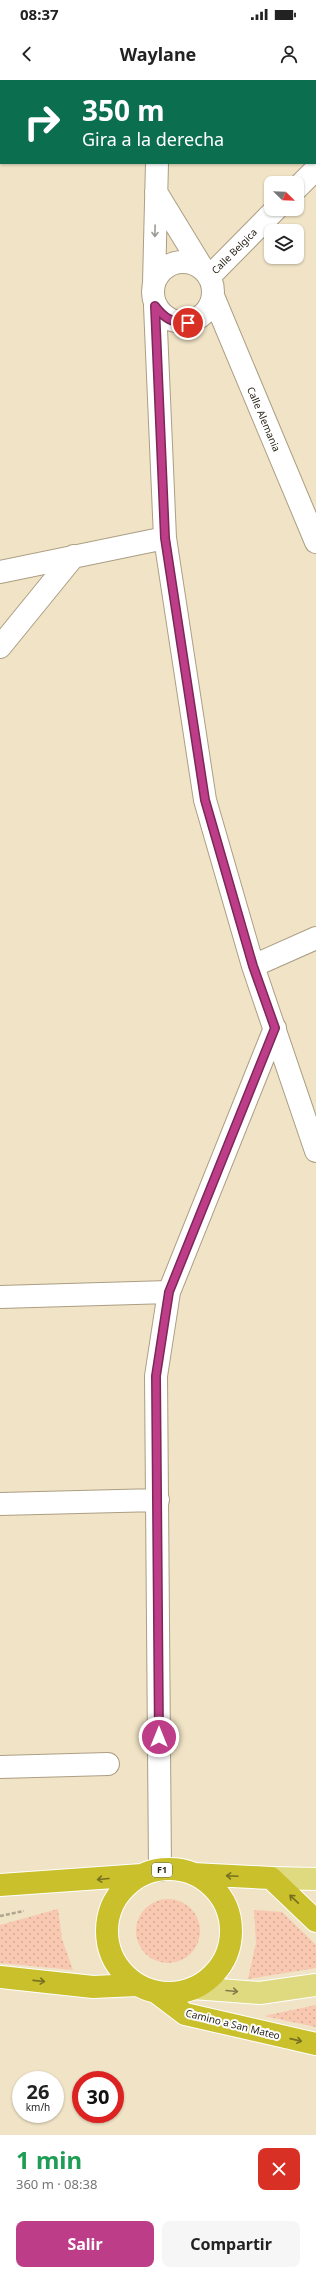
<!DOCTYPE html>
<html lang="es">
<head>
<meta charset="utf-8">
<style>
  :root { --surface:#fff; --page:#f6f6f6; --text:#222; --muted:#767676; --accent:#bd3d88 }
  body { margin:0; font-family:"Noto Sans",sans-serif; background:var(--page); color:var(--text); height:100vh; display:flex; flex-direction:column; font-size:15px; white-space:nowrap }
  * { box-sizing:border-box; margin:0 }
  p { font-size:13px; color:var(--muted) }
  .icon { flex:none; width:22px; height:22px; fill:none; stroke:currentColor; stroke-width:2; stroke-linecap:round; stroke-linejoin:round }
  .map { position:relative; height:2055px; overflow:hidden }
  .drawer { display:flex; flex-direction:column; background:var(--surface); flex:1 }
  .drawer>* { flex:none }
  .top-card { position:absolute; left:0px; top:0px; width:316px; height:84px; box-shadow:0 1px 3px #0004; background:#0b6e4f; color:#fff; overflow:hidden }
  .needle { width:26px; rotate:113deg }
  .buttons { position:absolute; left:264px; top:96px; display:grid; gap:8px }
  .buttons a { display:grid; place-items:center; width:40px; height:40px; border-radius:8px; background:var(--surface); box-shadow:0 1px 3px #0004; font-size:20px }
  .speed { position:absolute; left:12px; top:1991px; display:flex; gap:8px; font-size:20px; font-weight:700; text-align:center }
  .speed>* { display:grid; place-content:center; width:52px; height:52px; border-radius:50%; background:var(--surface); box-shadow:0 1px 3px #0004; line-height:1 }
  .speed small { font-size:10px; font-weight:400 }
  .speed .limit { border:6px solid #d22; background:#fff; color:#111 }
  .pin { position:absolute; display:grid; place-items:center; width:34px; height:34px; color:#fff; margin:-17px; border:2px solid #fff; border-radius:50%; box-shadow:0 1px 4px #0007 }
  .me { position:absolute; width:44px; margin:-22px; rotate:0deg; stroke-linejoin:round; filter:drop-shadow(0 0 3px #0008) }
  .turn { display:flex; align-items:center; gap:14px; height:84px; padding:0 16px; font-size:18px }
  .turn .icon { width:52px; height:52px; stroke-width:2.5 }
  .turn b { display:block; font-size:28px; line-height:34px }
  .round { display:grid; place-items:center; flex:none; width:42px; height:42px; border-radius:8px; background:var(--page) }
  .headline { display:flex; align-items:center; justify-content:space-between; height:68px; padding:0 16px }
  h1 { font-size:24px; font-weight:700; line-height:30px; color:#1e9e55 }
  .cta { display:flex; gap:8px; margin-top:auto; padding:8px 16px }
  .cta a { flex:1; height:46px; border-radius:8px; background:var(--accent); color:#fff; font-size:16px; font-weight:700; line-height:46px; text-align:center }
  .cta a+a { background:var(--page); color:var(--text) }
  .status { display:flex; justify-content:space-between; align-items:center; height:28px; padding:0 20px; background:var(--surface); direction:ltr }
  .status svg { height:11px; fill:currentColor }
  header { display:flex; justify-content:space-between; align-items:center; height:52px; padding:0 16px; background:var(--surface); font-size:18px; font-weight:700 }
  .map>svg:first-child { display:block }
</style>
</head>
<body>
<div class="status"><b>08:37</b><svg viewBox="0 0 49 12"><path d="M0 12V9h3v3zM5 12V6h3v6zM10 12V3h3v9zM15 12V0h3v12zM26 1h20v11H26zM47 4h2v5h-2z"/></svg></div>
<header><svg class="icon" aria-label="back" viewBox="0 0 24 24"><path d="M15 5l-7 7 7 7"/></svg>Waylane<svg class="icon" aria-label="person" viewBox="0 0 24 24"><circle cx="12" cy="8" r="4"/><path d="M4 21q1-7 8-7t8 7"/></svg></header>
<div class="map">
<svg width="316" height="2055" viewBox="0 0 316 2055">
  <defs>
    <pattern id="green-dots" width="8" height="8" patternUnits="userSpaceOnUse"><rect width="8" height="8" fill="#f8c8b1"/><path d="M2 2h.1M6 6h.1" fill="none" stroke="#d4ab97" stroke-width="1.8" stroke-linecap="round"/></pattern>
  </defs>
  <rect width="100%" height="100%" fill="#f0e3c6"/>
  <path fill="url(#green-dots)" d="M136 1851a32 32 0 1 1 64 0a32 32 0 1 1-64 0Z
    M58,1829L62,1859L73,1890L0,1883V1845Z
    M254,1830L282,1832L316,1865V1888L248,1899L256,1863Z
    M316,1925V1947L264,1936Z"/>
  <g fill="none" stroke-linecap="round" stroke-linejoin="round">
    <defs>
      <path id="minor" d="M160,1V0
        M297,108L316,89
        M156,112L203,189
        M153 212a30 30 0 1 1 60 0a30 30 0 1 1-60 0Z
        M209,197L276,129
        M154,203L157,83
        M213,216L316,462
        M155,226L165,458L205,720L253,886L316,1071
        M0,492L165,458
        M0,567L74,476
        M253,886L316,858
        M0,1217L169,1212
        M0,1424L158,1420
        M0,1687L108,1684
        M160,1790L156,1296L169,1212L275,948"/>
      <path id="major" d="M271,1798L316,1799
        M193,1908L260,1913L316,1905"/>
      <path id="highway" d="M107 1851a62 62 0 1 1 124 0a62 62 0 1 1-124 0Z
        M193,1794L271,1798L316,1841
        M0,1805L142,1795
        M0,1897L93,1907L137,1905
        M156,1912L185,1934L316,1964"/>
    </defs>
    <use href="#minor" stroke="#ab9e83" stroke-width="24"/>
    <use href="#major" stroke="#fff" stroke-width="24"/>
    <use href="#highway" stroke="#fff" stroke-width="24"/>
    <path stroke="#b0a58e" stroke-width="2.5" stroke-dasharray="4 2" stroke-linecap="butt" d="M0,1836L24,1831"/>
    <use href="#minor" stroke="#fff" stroke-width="22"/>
    <use href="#major" stroke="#dfd980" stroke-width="22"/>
    <use href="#highway" stroke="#cac02c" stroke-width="22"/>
  </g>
  <defs><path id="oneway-shaft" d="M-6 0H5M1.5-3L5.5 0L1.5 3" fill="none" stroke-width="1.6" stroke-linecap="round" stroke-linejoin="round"/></defs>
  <use stroke="#9c9a95" href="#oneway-shaft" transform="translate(155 151) rotate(91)"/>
  <g stroke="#777020">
    <use href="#oneway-shaft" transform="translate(232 1796) rotate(-177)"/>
    <use href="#oneway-shaft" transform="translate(103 1799) rotate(175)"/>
    <use href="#oneway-shaft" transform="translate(294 1819) rotate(-137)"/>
    <use href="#oneway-shaft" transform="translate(39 1901) rotate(6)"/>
    <use href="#oneway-shaft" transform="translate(296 1960) rotate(13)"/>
  </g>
  <use stroke="#827c4a" href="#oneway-shaft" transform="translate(232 1911) rotate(5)"/>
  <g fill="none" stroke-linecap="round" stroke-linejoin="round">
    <defs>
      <path id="route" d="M159,1657L156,1296L169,1212L275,948L253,886L205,720L165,458L155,226C164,238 172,243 188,243"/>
    </defs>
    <use href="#route" stroke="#7b2858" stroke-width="10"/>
    <use href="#route" stroke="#bd3d88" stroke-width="7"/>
  </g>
  <g text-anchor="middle" stroke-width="4" stroke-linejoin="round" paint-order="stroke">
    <rect fill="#fff" stroke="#66625a" stroke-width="1" x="152" y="1783" width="20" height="14" rx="3"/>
    <g font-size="9" font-weight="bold" fill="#241f14">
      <text x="162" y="1793">F1</text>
    </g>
    <g font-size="10" fill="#241f14" stroke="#fff">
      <text transform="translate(234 171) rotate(-45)" y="4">Calle Belgica</text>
      <text transform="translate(264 339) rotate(67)" y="4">Calle Alemania</text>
      <text transform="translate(233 1944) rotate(14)" y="4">Camino a San Mateo</text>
    </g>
  </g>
</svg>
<div class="buttons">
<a><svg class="needle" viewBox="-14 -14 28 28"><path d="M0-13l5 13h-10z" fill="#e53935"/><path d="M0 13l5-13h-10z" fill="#767676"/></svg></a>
<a><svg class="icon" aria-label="layers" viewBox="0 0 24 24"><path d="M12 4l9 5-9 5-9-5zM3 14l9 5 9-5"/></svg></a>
</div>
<div class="speed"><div>26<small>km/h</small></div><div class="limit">30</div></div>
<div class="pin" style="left:188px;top:243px;background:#d93025"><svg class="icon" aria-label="arrive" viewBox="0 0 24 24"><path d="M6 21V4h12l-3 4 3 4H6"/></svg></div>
<svg class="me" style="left:159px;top:1657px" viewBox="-20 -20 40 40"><circle r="17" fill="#bd3d88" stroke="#fff" stroke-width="3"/><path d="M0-11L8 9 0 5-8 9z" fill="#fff"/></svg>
<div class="top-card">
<div class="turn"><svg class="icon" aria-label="right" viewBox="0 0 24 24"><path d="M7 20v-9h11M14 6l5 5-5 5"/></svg><div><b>350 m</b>Gira a la derecha</div></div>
</div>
</div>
<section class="drawer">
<div class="headline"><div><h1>1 min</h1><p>360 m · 08:38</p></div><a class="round" style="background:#d93025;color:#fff"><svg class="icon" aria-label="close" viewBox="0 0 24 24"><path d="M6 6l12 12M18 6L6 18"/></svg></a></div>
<div class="cta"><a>Salir</a><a>Compartir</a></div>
</section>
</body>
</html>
